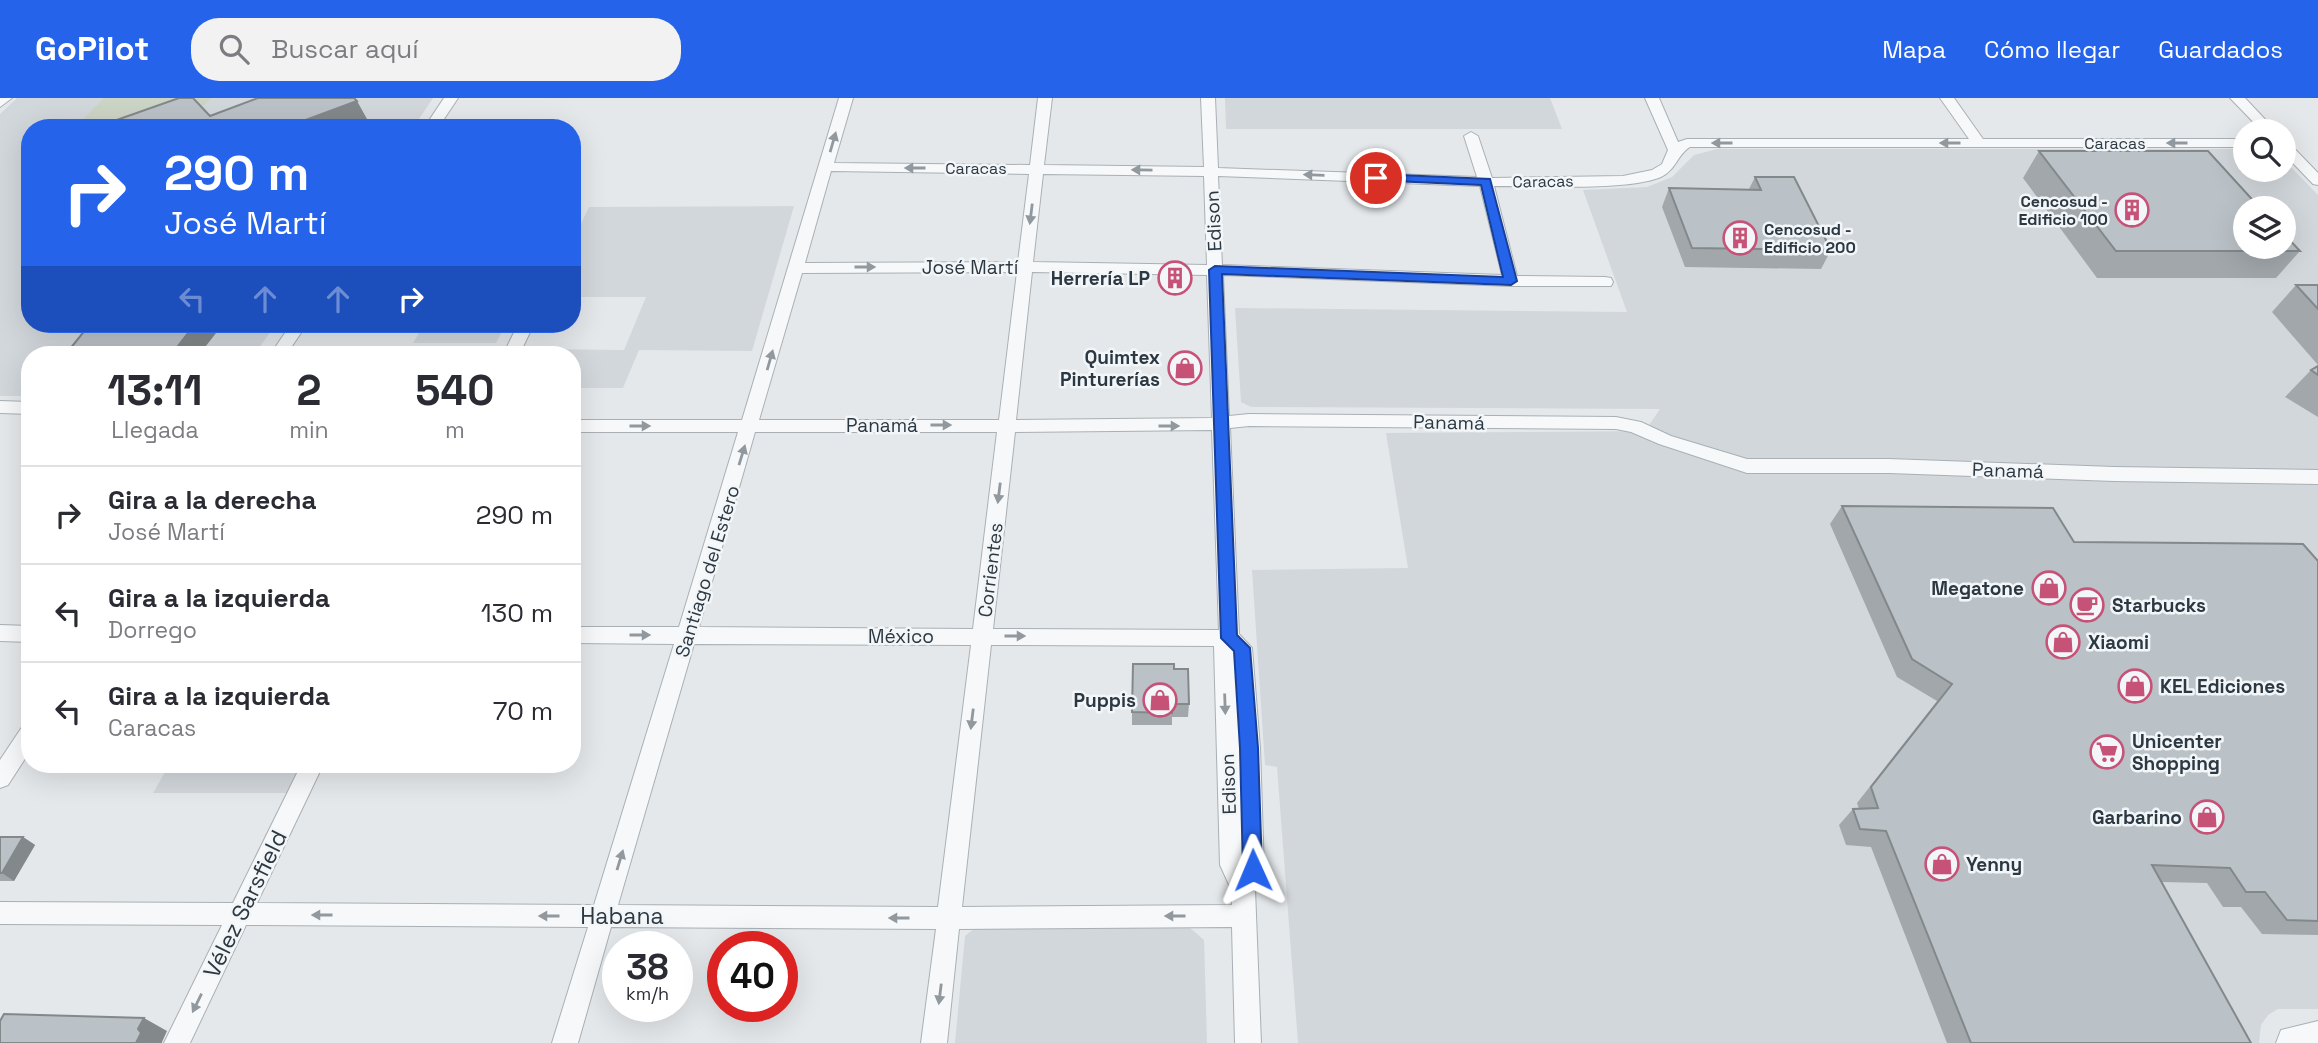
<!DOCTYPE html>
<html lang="es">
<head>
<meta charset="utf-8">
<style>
  :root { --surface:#fff; --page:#f2f2f3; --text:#2b2b33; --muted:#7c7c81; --line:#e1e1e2; --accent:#2563eb }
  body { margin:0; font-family:"Space Grotesk",sans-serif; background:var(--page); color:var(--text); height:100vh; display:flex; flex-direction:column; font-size:26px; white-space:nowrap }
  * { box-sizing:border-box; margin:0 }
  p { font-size:23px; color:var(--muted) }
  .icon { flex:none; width:38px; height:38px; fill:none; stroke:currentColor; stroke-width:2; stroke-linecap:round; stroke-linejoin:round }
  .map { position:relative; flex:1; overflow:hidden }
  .side { position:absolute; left:21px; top:248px; width:560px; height:427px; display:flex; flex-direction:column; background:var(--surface); border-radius:28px; box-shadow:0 7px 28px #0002 }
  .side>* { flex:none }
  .guide { position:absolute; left:21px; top:21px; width:560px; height:214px; border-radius:28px; box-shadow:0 7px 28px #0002; background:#2563eb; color:#fff; overflow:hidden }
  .buttons { position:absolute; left:2233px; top:21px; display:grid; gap:14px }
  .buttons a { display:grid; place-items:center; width:63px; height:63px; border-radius:50%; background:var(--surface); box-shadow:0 7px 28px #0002; font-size:35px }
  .speed { position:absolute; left:602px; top:833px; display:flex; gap:14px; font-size:35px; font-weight:700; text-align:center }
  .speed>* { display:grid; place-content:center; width:91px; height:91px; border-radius:50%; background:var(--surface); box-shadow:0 7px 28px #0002; line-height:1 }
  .speed small { font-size:18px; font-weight:400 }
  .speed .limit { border:10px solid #d22; background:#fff; color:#111 }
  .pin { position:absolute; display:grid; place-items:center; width:60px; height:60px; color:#fff; margin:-30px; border:4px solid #fff; border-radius:50%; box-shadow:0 2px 7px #0007 }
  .me { position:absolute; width:77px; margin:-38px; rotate:359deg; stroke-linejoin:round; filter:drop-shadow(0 0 5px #0008) }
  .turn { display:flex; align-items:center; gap:24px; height:147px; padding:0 28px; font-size:32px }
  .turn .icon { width:91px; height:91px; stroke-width:2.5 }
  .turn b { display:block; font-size:49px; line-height:60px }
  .lanes { display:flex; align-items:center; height:66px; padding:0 28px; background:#0003; justify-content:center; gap:35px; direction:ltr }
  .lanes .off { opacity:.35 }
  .eta { display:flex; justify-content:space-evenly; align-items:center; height:119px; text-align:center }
  .eta b { font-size:42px; font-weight:700; line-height:49px }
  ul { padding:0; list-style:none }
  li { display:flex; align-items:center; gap:21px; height:98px; padding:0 28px; border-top:2px solid var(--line) }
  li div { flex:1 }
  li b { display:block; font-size:26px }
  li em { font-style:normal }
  header { display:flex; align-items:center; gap:42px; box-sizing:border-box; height:98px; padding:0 35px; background:var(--accent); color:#fff }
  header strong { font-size:33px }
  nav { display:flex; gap:38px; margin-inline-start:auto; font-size:24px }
  .search { width:490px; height:63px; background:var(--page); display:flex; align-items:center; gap:18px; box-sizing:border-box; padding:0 24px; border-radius:28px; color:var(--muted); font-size:26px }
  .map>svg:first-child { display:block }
</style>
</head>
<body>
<header>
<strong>GoPilot</strong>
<div class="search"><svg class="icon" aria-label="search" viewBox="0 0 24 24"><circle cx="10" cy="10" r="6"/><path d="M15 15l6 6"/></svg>Buscar aquí</div>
<nav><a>Mapa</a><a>Cómo llegar</a><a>Guardados</a></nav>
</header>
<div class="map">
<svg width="2318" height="945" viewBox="0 0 2318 945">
  <rect width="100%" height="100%" fill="#e4e8eb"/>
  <path fill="#d2d7dc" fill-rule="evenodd" d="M17,0H433L413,30H30V226H276L254,257H30V298H0V16Z
    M1225,0H1550L1562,31H1226Z
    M1717,51H2245V72H2284V62L2318,97V911H2278L2268,917L2261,927L2259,945H1298L1277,669L1265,667L1252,472L1408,470L1386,335L1645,333L1660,311L1251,309L1241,304L1235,210L1627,214L1583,92L1647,89L1672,79L1694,57ZM2245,110H2284V149H2245Z
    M794,108L752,253L639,252L623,290H572V257H533L536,251L624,252L646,199H572V145L589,109Z
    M424,226H506L496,245H413Z
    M169,667H303L291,695H153Z
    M977,828L1189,829L1204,842L1207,945H955L965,838Z"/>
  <path fill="#ccd4c6" d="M104,0H211C179,38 119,30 74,30Z"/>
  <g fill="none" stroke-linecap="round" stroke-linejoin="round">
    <defs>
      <path id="minor" d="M0,0H12L0,9Z
        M444,0H458L438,30H424Z
        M839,0H853L834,65L1030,67L1038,0H1052L1044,67L1204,69L1201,0H1215L1218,70L1477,79L1464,38L1471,34L1478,38L1492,80L1623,78L1652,72L1662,66L1668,52L1645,0H1659L1678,44L1687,41H1969L1940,0H1954L1983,41H2245V49H1690C1677,57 1676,72 1661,79C1628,93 1534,88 1494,88L1517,178L1605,179L1611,180L1613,184L1611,188H1511L1223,177L1229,318L1249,316L1616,319L1641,324L1671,338L1747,361H1889L2114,369L2318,372V386L2114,383L1889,375H1747L1659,346L1631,334L1616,331L1249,328L1230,330L1239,536L1252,550L1260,650L1264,772L1255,791L1261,945H1235L1232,829L959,831L947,945H921L936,831L611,829L578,945H552L588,829L246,827L190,945H164L222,827L0,826V804L233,805L301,667H323L257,805L594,807L674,546L572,545V529H679L738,334H572V322H742ZM831,73L1029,76L1018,164L805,165ZM1043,76L1204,78L1207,167L1033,164ZM1218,78L1480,88L1502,177L1222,167ZM1017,174L999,322H759L802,175ZM1032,174L1207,177L1212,320L1016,322ZM1212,332L1219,532L993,531L1015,334ZM755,334H997L973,531L699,529ZM694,546L971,547L938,809L618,807ZM991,547L1214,548L1220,767L1231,791L1232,807L962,809Z
        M2230,0H2245L2276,33H2262Z
        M2284,44L2289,45L2318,75V87L2313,86L2284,56Z
        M291,226H307L286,257H270Z
        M518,226H534L519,257H503Z
        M0,303L30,304V316L0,315Z
        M0,527L30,528V544L0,543Z
        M30,626V653L8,687L0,690V662L22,629Z
        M2318,923V945H2276L2281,932Z"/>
    </defs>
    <use href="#minor" stroke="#a9b0b5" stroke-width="2"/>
    <use href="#minor" fill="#f6f8f9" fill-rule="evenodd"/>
  </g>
  <path fill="#a1a7ab" d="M2039,53L2300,153L2276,180H2097L2023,80Z
    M1755,79L1831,152L1821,171L1685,169L1662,109L1669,90L1749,91Z
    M2296,187H2318V267L2272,214Z
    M2318,268V319L2285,299L2311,272Z
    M1842,408L2074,444L2318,462V837L2262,836L2241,809H2223L2207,785L2161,784L2251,945H1947L1871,749L1846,747L1839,727L1853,711H1859L1857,705L1937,603L1897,579L1830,426Z
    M1174,571L1189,606L1188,619H1172V627H1132V614Z
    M0,739H23L35,747L14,783H0Z"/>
  <path fill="#83888b" d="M357,3L367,21L344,30H284Z
    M195,226H223L199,257H171Z
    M23,739L35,747L14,783L2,775Z
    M144,920L167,933L162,944V945H136L138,931Z"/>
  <path fill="#bbc2c7" stroke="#83888b" stroke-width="2" d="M179,0H193L210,18L258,0H354L357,3L284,30H94Z
    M2039,53H2208L2260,110H2245V149H2284V136L2300,153H2116Z
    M1755,79H1794L1831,152L1692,150L1669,90L1761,92Z
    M2296,187H2318V211Z
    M90,226H195L171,257H65Z
    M2318,268V277L2311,272Z
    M1842,408L2053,410L2074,444L2303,446L2317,462H2318V823L2287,822L2265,794H2246L2230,770L2152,767L2251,945H1971L1886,733L1860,731L1853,711L1878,710L1871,689L1952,586L1912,561Z
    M1133,566H1174V571H1188L1189,606H1172V615L1132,614Z
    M0,739H23L2,775H0Z
    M4,916L144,920L138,931L141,935L136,945H0V923Z"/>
  <defs><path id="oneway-solid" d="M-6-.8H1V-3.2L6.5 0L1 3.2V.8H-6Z" transform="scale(1.75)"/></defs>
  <g fill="#91989e">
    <use href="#oneway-solid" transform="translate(833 44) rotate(-74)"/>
    <use href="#oneway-solid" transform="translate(1722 45) rotate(180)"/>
    <use href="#oneway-solid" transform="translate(1950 45) rotate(180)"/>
    <use href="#oneway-solid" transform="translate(2177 45) rotate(-180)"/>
    <use href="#oneway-solid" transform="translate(915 70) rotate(-180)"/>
    <use href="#oneway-solid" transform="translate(1142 72) rotate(-179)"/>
    <use href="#oneway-solid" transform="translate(1314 77) rotate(-178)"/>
    <use href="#oneway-solid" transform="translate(1031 116) rotate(97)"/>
    <use href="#oneway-solid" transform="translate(865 169)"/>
    <use href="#oneway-solid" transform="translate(770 262) rotate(-74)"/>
    <use href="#oneway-solid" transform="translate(941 327)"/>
    <use href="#oneway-solid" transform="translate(640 328)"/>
    <use href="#oneway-solid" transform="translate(1169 328)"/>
    <use href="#oneway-solid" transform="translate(742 357) rotate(-73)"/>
    <use href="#oneway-solid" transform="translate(999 395) rotate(97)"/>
    <use href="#oneway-solid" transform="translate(640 537)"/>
    <use href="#oneway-solid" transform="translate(1015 538)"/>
    <use href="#oneway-solid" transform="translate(1225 606) rotate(88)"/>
    <use href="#oneway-solid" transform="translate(972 621) rotate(97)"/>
    <use href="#oneway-solid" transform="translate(620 762) rotate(-73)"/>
    <use href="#oneway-solid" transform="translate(322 817) rotate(-180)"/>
    <use href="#oneway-solid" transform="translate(549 818) rotate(-180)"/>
    <use href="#oneway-solid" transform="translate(1175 818) rotate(180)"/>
    <use href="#oneway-solid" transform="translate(899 820) rotate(-180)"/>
    <use href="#oneway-solid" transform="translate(940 896) rotate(97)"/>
    <use href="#oneway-solid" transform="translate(197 905) rotate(116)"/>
  </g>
  <path fill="#2563eb" stroke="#184099" stroke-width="2" d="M1376,76L1490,81L1517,183L1511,187L1222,176L1237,537L1250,550L1258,650L1262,772L1260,779L1253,781L1246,779L1243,772L1240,650L1234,553L1221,540L1209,172L1215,168L1503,179L1481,87L1371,82V77Z"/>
  <defs>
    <symbol id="building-ring" viewBox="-11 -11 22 22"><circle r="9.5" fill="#f3f6f8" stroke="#c65377" stroke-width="1.5"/><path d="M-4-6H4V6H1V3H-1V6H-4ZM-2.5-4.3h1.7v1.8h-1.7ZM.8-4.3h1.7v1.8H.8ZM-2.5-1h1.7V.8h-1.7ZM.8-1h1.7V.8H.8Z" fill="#c65377"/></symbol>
    <symbol id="shop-ring" viewBox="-11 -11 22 22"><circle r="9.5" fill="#f3f6f8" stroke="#c65377" stroke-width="1.5"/><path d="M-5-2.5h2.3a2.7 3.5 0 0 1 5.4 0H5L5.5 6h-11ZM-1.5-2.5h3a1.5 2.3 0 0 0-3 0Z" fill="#c65377"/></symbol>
    <symbol id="cafe-ring" viewBox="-11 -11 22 22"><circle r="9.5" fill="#f3f6f8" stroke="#c65377" stroke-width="1.5"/><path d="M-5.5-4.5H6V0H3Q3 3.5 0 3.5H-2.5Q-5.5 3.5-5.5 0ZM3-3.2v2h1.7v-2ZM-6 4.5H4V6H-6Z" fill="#c65377"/></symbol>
    <symbol id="supermarket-ring" viewBox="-11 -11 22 22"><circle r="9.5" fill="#f3f6f8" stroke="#c65377" stroke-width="1.5"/><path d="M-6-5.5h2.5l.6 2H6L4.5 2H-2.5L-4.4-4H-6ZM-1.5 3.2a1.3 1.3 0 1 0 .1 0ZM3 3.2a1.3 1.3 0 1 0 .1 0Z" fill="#c65377"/></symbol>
  </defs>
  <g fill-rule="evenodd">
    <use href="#building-ring" x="2113" y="93" width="38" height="38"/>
    <use href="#building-ring" x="1721" y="121" width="38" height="38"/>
    <use href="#building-ring" x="1156" y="161" width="38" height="38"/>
    <use href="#shop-ring" x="1166" y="251" width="38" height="38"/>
    <use href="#shop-ring" x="2030" y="471" width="38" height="38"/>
    <use href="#cafe-ring" x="2068" y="488" width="38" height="38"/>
    <use href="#shop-ring" x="2044" y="525" width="38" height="38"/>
    <use href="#shop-ring" x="2116" y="569" width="38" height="38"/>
    <use href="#shop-ring" x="1141" y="583" width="38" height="38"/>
    <use href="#supermarket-ring" x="2088" y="635" width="38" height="38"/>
    <use href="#shop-ring" x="2188" y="700" width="38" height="38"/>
    <use href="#shop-ring" x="1923" y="747" width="38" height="38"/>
  </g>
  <g text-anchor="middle" stroke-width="5" stroke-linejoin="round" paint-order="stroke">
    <g font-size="16" fill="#2c3842" stroke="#f3f6f8">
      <text x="2115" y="51">Caracas</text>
      <text x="976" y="76">Caracas</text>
      <text transform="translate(1543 83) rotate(-1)" y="6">Caracas</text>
    </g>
    <g font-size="16" font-weight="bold" fill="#2c3842" stroke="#f3f6f8" text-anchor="end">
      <text x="2108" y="109">Cencosud -<tspan x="2108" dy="18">Edificio 100</tspan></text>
      <text x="1764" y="137" text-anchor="start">Cencosud -<tspan x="1764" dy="18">Edificio 200</tspan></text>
    </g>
    <g font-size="19" fill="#2c3842" stroke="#f3f6f8">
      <text transform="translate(1213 123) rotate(-93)" y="7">Edison</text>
      <text x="970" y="176">José Martí</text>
      <text transform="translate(1449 324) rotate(1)" y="7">Panamá</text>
      <text x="882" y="334">Panamá</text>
      <text transform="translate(2008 372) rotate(2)" y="7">Panamá</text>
      <text transform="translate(990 472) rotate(-83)" y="7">Corrientes</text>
      <text transform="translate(707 473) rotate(-73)" y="7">Santiago del Estero</text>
      <text x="901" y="545">México</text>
      <text transform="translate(1228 686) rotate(-92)" y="7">Edison</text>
    </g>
    <g font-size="19" font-weight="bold" fill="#2c3842" stroke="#f3f6f8" text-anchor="end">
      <text x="1150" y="187">Herrería LP</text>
      <text x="1160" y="266">Quimtex<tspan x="1160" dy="22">Pinturerías</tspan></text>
      <text x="2024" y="497">Megatone</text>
      <text x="2112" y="514" text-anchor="start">Starbucks</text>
      <text x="2088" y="551" text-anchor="start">Xiaomi</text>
      <text x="2160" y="595" text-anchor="start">KEL Ediciones</text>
      <text x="1136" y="609">Puppis</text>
      <text x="2132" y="650" text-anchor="start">Unicenter<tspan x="2132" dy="22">Shopping</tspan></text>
      <text x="2182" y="726">Garbarino</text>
      <text x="1966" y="773" text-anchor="start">Yenny</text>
    </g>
    <g font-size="23" fill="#2c3842" stroke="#f3f6f8">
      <text transform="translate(245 806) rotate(-64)" y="8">Vélez Sarsfield</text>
      <text x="622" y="826">Habana</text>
    </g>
  </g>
</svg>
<div class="buttons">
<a><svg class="icon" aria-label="search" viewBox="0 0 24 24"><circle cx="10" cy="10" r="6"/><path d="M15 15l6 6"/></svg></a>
<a><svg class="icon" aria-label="layers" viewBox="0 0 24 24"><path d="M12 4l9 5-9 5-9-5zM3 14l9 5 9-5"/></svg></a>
</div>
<div class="speed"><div>38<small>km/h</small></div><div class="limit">40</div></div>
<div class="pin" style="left:1376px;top:80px;background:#d93025"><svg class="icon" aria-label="arrive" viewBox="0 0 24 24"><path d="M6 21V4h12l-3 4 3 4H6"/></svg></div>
<svg class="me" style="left:1253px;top:772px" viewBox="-20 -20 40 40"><path d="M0-17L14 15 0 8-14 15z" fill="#2563eb" stroke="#fff" stroke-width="4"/></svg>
<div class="guide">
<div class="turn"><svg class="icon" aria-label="right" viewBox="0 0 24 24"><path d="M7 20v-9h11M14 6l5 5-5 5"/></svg><div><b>290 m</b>José Martí</div></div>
<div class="lanes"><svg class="icon off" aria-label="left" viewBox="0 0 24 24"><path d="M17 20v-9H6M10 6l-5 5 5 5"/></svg><svg class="icon off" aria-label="ahead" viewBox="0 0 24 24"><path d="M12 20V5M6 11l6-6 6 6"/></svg><svg class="icon off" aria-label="ahead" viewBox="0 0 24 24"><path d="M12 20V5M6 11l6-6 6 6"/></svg><svg class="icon" aria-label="right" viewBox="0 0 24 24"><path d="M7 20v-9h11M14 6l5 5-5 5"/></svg></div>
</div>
<section class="side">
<div class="eta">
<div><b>13:11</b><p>Llegada</p></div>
<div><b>2</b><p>min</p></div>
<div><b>540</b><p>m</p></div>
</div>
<ul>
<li><svg class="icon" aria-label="right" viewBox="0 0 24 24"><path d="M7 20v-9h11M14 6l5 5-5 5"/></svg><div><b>Gira a la derecha</b><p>José Martí</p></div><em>290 m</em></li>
<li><svg class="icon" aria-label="left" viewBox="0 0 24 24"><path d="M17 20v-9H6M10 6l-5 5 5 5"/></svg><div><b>Gira a la izquierda</b><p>Dorrego</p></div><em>130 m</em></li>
<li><svg class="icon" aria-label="left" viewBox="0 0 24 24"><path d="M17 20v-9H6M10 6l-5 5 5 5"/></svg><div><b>Gira a la izquierda</b><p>Caracas</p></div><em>70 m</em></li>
</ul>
</section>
</div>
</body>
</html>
